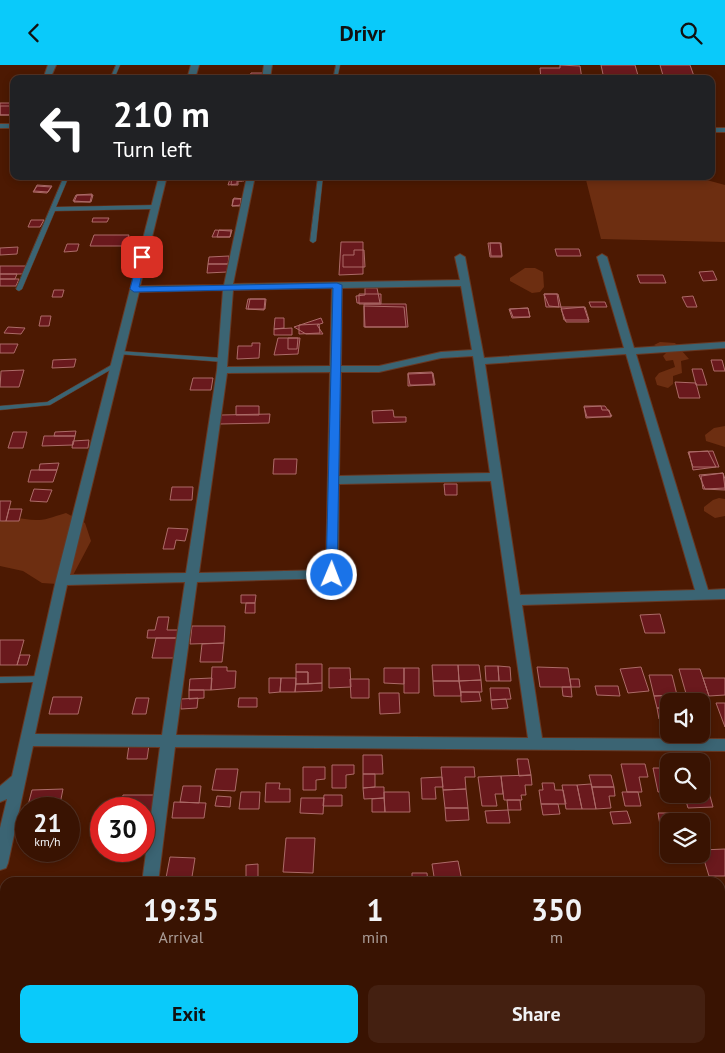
<!DOCTYPE html>
<html lang="en">
<head>
<meta charset="utf-8">
<style>
  :root { --surface:#391302; --page:#442011; --text:#f1f3f6; --muted:#ab9e99; --line:#533224; --accent:#0acafa }
  body { margin:0; font-family:"PT Sans",sans-serif; background:var(--page); color:var(--text); height:100vh; display:flex; flex-direction:column; font-size:19px; white-space:nowrap }
  * { box-sizing:border-box; margin:0 }
  p { font-size:16px; color:var(--muted) }
  .icon { flex:none; width:28px; height:28px; fill:none; stroke:currentColor; stroke-width:2; stroke-linecap:round; stroke-linejoin:round }
  .map { position:relative; flex:1; overflow:hidden }
  .details { position:absolute; left:0px; top:812px; width:725px; height:176px; display:flex; flex-direction:column; background:var(--surface); border-radius:15px 15px 0 0; box-shadow:0 2px 8px #0003,0 0 0 1px var(--line) }
  .details>* { flex:none }
  .hud { position:absolute; left:10px; top:10px; width:705px; height:105px; border-radius:10px; box-shadow:0 2px 8px #0003,0 0 0 1px var(--line); background:#202124; color:#fff; overflow:hidden }
  .buttons { position:absolute; left:660px; top:628px; display:grid; gap:10px }
  .buttons a { display:grid; place-items:center; width:50px; height:50px; border-radius:10px; background:var(--surface); box-shadow:0 2px 8px #0003,0 0 0 1px var(--line); font-size:25px }
  .speed { position:absolute; left:15px; top:732px; display:flex; gap:10px; font-size:25px; font-weight:700; text-align:center }
  .speed>* { display:grid; place-content:center; width:65px; height:65px; border-radius:50%; background:var(--surface); box-shadow:0 2px 8px #0003,0 0 0 1px var(--line); line-height:1 }
  .speed small { font-size:12px; font-weight:400 }
  .speed .limit { border:8px solid #d22; background:#fff; color:#111 }
  .pin { position:absolute; display:grid; place-items:center; width:42px; height:42px; color:#fff; margin:-21px; border-radius:10px; box-shadow:0 2px 8px #0006 }
  .me { position:absolute; width:55px; margin:-28px; rotate:1deg; stroke-linejoin:round; filter:drop-shadow(0 0 4px #0008) }
  .turn { display:flex; align-items:center; gap:18px; height:105px; padding:0 20px; font-size:22px }
  .turn .icon { width:65px; height:65px; stroke-width:2.5 }
  .turn b { display:block; font-size:35px; line-height:42px }
  .eta { display:flex; justify-content:space-evenly; align-items:center; height:85px; text-align:center }
  .eta b { font-size:30px; font-weight:800; line-height:35px }
  .button { display:flex; gap:10px; margin-top:auto; padding:10px 20px }
  .button a { flex:1; height:58px; border-radius:10px; background:var(--accent); color:#111; font-size:20px; font-weight:800; line-height:58px; text-align:center }
  .button a+a { background:var(--page); color:var(--text) }
  header { display:flex; justify-content:space-between; align-items:center; height:65px; padding:0 20px; background:var(--accent); color:#111; font-size:22px; font-weight:800 }
  .map>svg:first-child { display:block }
</style>
</head>
<body>
<header><svg class="icon" aria-label="back" viewBox="0 0 24 24"><path d="M15 5l-7 7 7 7"/></svg>Drivr<svg class="icon" aria-label="search" viewBox="0 0 24 24"><circle cx="10" cy="10" r="6"/><path d="M15 15l6 6"/></svg></header>
<div class="map">
<svg width="725" height="988" viewBox="0 0 725 988">
  <rect width="100%" height="100%" fill="#4c1902"/>
  <path fill="#6d2e11" d="M585,111H692L725,120V177L601,174Z
    M525,203H535L543,207L544,222L540,227L532,228L510,216V213Z
    M660,277L675,278L689,294L681,296L682,308L673,311V319L668,323L657,320L655,313L659,308L675,302L673,295L666,296L663,291L667,287L654,280Z
    M725,361V382L706,376L705,370L714,363Z
    M719,433L725,434V451L715,453L704,446V442L713,435Z
    M66,448L85,458L91,476L71,514L57,519L42,518L23,506L0,501V457C13,448 25,456 39,455C47,455 58,450 66,448Z"/>
  <path fill="#6a191d" stroke="#ac6b68" d="M560,0L580,1L582,14H541L540,3H560Z
    M601,0H635L639,14H604Z
    M660,0H690L695,14H664Z
    M251,8H264V14H249Z
    M0,38H14L10,50H0Z
    M0,41H14V42L10,50H0Z
    M231,111H244L242,116H237V119L228,120Z
    M232,111H245L244,116H238V120H231Z
    M37,120L52,121L48,127L34,126Z
    M37,121L51,122L47,128L33,127Z
    M92,129L90,137L73,136L76,130Z
    M77,130H93L91,137H74Z
    M234,133L244,134L241,140L232,141Z
    M233,134H241L240,141H232Z
    M93,153H109L107,157H92Z
    M31,155H44L40,162H28Z
    M215,165L231,166L230,172H212Z
    M219,165H232L230,172H217Z
    M94,170H129L125,181H90Z
    M341,177H363V209L339,210Z
    M488,178H500L502,192H490Z
    M490,178H501L502,191H491Z
    M67,179H79L77,186L64,187Z
    M18,182L17,189L0,190V183Z
    M555,184H579L581,191H557Z
    M354,185H364L365,202H343V190H354Z
    M229,191L228,199H208L209,192Z
    M208,199H228L227,207L207,208Z
    M0,201H26L23,209H0Z
    M713,206L717,215L703,216L699,207Z
    M0,209H17L15,214H0Z
    M637,210H663L666,218H640Z
    M0,214H19L16,221H0Z
    M365,223H377L380,238H357L356,231L365,230Z
    M54,225H64L62,232H52Z
    M359,229H381V239H359Z
    M544,229H558L561,242H546Z
    M544,229H557L559,242L549,241Z
    M693,231L697,242H687L682,232Z
    M248,234H265L264,245L246,244Z
    M250,234H266L265,244H248Z
    M589,237H605L607,242H591Z
    M364,239H406L408,262H364Z
    M364,241L404,242L406,262H365Z
    M561,242H585L589,255H564Z
    M584,242L589,257H566L561,244Z
    M528,243L530,252L512,253L509,244Z
    M528,243L530,252H513L510,244Z
    M41,251H51L49,261H39Z
    M275,253H284V263L274,264Z
    M321,253L323,258L317,260L323,269H306L294,262Z
    M319,259L320,268L299,269V260Z
    M8,262L25,263L21,269L4,268Z
    M292,263V270H274V264Z
    M278,273H300L298,289L274,290Z
    M288,273H298L297,284H288Z
    M252,278H260L259,293L237,294L238,281H252Z
    M0,279H18L14,288H0Z
    M76,294L74,302L52,303L53,295Z
    M711,295H722L725,306H714Z
    M692,304H702L707,320H696Z
    M24,305L19,322H0L1,306Z
    M432,307L434,319L408,321V308Z
    M433,308L435,320H410L408,309Z
    M193,313H213L211,325H190Z
    M675,317L696,318L700,333H679Z
    M236,341H259V350H236Z
    M584,341H605L612,351L586,353Z
    M601,341L602,345H609L611,352H587L584,342Z
    M393,345L394,352H406V357L373,358L372,346Z
    M270,349L269,358L220,359L221,350Z
    M76,366L75,371H54L55,367Z
    M13,367H27L23,383H8Z
    M44,371H75L73,380L42,381Z
    M89,375L88,383H72L73,376Z
    M708,386L716,402L693,405L689,387Z
    M713,386L719,402H693L688,387Z
    M274,394H297L296,409H273Z
    M59,398L57,405H39L40,399Z
    M31,405H57L53,417H28Z
    M723,408L725,423L705,424L699,410Z
    M723,408L725,414V425L703,424L701,411Z
    M444,419H457V430H445Z
    M172,422H193L192,435H170Z
    M34,424L52,425L47,437L30,436Z
    M0,436H11L6,456H0Z
    M9,444H22L19,456H6Z
    M168,463L188,464L185,476L176,475L174,484H163Z
    M241,530H256L255,538H241Z
    M246,538H255V548H245Z
    M660,549L665,568H645L640,550Z
    M158,552H169L167,565H179L178,573H147L148,565H155Z
    M192,561H225L224,578L190,579Z
    M156,573H178L175,593H152Z
    M0,575H24L17,600H0Z
    M224,578L222,597H200L202,579Z
    M20,590H30L27,600H17Z
    M296,599H322V618L308,619V607H296Z
    M432,600H458L459,616H433Z
    M458,600H479L481,615L459,616Z
    M485,601H498L499,616H486Z
    M498,601L510,602L511,616H499Z
    M212,602H227V606H236L235,623L211,625Z
    M537,602L568,603L571,622H540Z
    M641,602L649,626L628,628L620,604Z
    M329,603H350L351,622L329,623Z
    M384,603H404V619L384,618Z
    M404,603H419V628H404Z
    M679,604H700L709,631L687,632Z
    M296,607H308V619H296Z
    M649,610H672L677,630L654,631Z
    M212,613L211,625H189L190,614Z
    M269,613H281L280,627L269,628Z
    M281,613H296L295,627H280Z
    M703,613H725V630L709,631Z
    M350,614H369V633H351Z
    M570,614H579L580,622H571Z
    M481,615L482,627H461L459,616Z
    M433,616H459L461,631H434Z
    M322,618V626L295,627L296,619Z
    M595,621H618L620,631L597,630Z
    M562,622H571L572,632L563,631Z
    M490,623H509L511,634L491,635Z
    M189,625H204V633L189,634Z
    M461,627H479L481,636L461,637Z
    M379,628H399L400,648L380,649Z
    M677,630L679,636H669V643H657L654,631Z
    M53,632H82L78,649H49Z
    M136,633H149L146,649H132Z
    M198,633L197,643L181,644V634Z
    M239,633H257V642H238Z
    M506,634L508,643L492,644L491,635Z
    M716,638H725V662Z
    M657,643H669V654H659Z
    M129,680H149L147,694H127Z
    M363,690H382L383,709H363Z
    M517,694H528L531,710L519,711Z
    M621,699H645L648,712H639L642,727H627Z
    M332,700H354V709L346,710V723H332Z
    M303,702H325V714L316,715V725H303Z
    M441,702H474L475,712H465L466,724L443,725Z
    M653,703H669V727H658Z
    M216,704H238L235,726L212,725Z
    M363,709H375V722L363,723Z
    M531,710L532,720H525L526,730H521L522,735H504L501,711Z
    M589,710H611L614,722H592Z
    M501,711L503,729H495L497,741H482L478,712Z
    M442,712L443,722H435L436,734H422L421,713Z
    M701,716H706L713,742L688,743L684,729H701Z
    M266,718H280L279,724H290V737H265Z
    M542,718H554L555,725H563L566,739H541L539,725H543Z
    M591,719L596,744H582L577,720Z
    M562,720H577L582,744H566Z
    M183,721H201L199,738L180,737Z
    M375,722H384V733L364,734L363,723Z
    M592,722H614L615,731H609L611,743L596,744Z
    M63,724L59,744H27L32,725Z
    M466,724L468,743H445L443,725Z
    M241,727H260L259,744H239Z
    M384,727H409L410,747H385Z
    M622,727H638L641,741H625Z
    M123,730H156L150,765H144V744H120Z
    M324,730H342V741H323Z
    M217,731L231,732L230,742L215,741Z
    M301,733H324L323,749L300,748Z
    M384,733L385,747H372V734Z
    M507,735H520L521,745H508Z
    M174,737L206,738L204,753H172Z
    M541,739H558L560,749L543,750Z
    M445,743H468L469,755L446,756Z
    M508,745L510,758H487L485,746Z
    M627,746L631,758L613,759L610,747Z
    M658,748H689L690,756H669V760H660Z
    M286,773H315L313,808L283,807Z
    M725,784V811H709L701,785Z
    M170,792L195,793L191,818H165Z
    M458,796L462,816L435,818L432,799Z
    M258,799V817L246,818V800Z
    M412,808H427L428,818H412Z
    M23,984H54L53,988H21Z
    M270,984L311,986L310,988H269Z
    M466,984H508V988H466Z
    M508,984H527V988H508Z"/>
  <g fill="none" stroke-linecap="round" stroke-linejoin="round">
    <defs>
      <path id="lane" d="M116,0H120L114,14H110Z
        M336,0H340L337,14H333Z
        M64,111H69L56,142L154,140L157,142L154,144L55,146L22,224L19,226L17,225L16,224Z
        M318,111H323L316,176L313,178L310,176Z
        M119,286L223,293L226,295L223,297L117,289L116,288Z
        M115,298L117,299V301L50,340L0,345V341L47,337Z
        M39,611L42,612L43,614L42,616L39,617L0,618V612Z"/>
      <path id="street" d="M48,0H56L50,14H43Z
        M191,0H199L195,14H187Z
        M264,0H272L270,14H262Z
        M0,59H14V63H0Z
        M711,63H725V67H711Z
        M159,111H167L140,221L224,220L247,111H255L233,219L460,215L455,192L460,189L465,192L484,293L624,283L597,192L602,189L607,192L634,283L725,277V283L636,289L708,525L725,524V534L522,540L542,673L725,674V686L175,682L158,818H142L160,682L33,681L8,798L6,803L0,805V763L7,734L0,737V721L12,711L56,515ZM461,221L472,285L441,287L379,301H341L342,223ZM332,223L330,301L227,302L233,225ZM223,225L217,305L186,508L70,510L139,227ZM626,289L695,525L520,530L485,299ZM473,291L490,408L339,411L341,307H379L441,293ZM330,307L326,505L199,508L227,308ZM491,416L528,673L176,670L197,517L336,513L338,510L339,419ZM185,517L162,670L35,669L67,520Z
        M120,984H138V988H120Z
        M373,984H391L392,988H374Z
        M646,984H664L665,988H647Z"/>
    </defs>
    <use href="#lane" stroke="#683823" stroke-width="1"/>
    <use href="#street" stroke="#683823" stroke-width="2"/>
    <use href="#lane" fill="#3b6473" fill-rule="evenodd"/>
    <use href="#street" fill="#3b6473" fill-rule="evenodd"/>
  </g>
  <path fill="#1a73e8" stroke="#114b97" d="M139,190L146,192L139,222L337,218L342,220L337,510L336,513L332,514L326,510L333,223L134,227L130,224Z"/>
</svg>
<div class="buttons">
<a><svg class="icon" aria-label="sound" viewBox="0 0 24 24"><path d="M4 9h4l5-4v14l-5-4H4zM17 9q2 3 0 6"/></svg></a>
<a><svg class="icon" aria-label="search" viewBox="0 0 24 24"><circle cx="10" cy="10" r="6"/><path d="M15 15l6 6"/></svg></a>
<a><svg class="icon" aria-label="layers" viewBox="0 0 24 24"><path d="M12 4l9 5-9 5-9-5zM3 14l9 5 9-5"/></svg></a>
</div>
<div class="speed"><div>21<small>km/h</small></div><div class="limit">30</div></div>
<div class="pin" style="left:142px;top:192px;background:#d93025"><svg class="icon" aria-label="arrive" viewBox="0 0 24 24"><path d="M6 21V4h12l-3 4 3 4H6"/></svg></div>
<svg class="me" style="left:332px;top:510px" viewBox="-20 -20 40 40"><circle r="17" fill="#1a73e8" stroke="#fff" stroke-width="3"/><path d="M0-11L8 9 0 5-8 9z" fill="#fff"/></svg>
<div class="hud">
<div class="turn"><svg class="icon" aria-label="left" viewBox="0 0 24 24"><path d="M17 20v-9H6M10 6l-5 5 5 5"/></svg><div><b>210 m</b>Turn left</div></div>
</div>
<section class="details">
<div class="eta">
<div><b>19:35</b><p>Arrival</p></div>
<div><b>1</b><p>min</p></div>
<div><b>350</b><p>m</p></div>
</div>
<div class="button"><a>Exit</a><a>Share</a></div>
</section>
</div>
</body>
</html>
